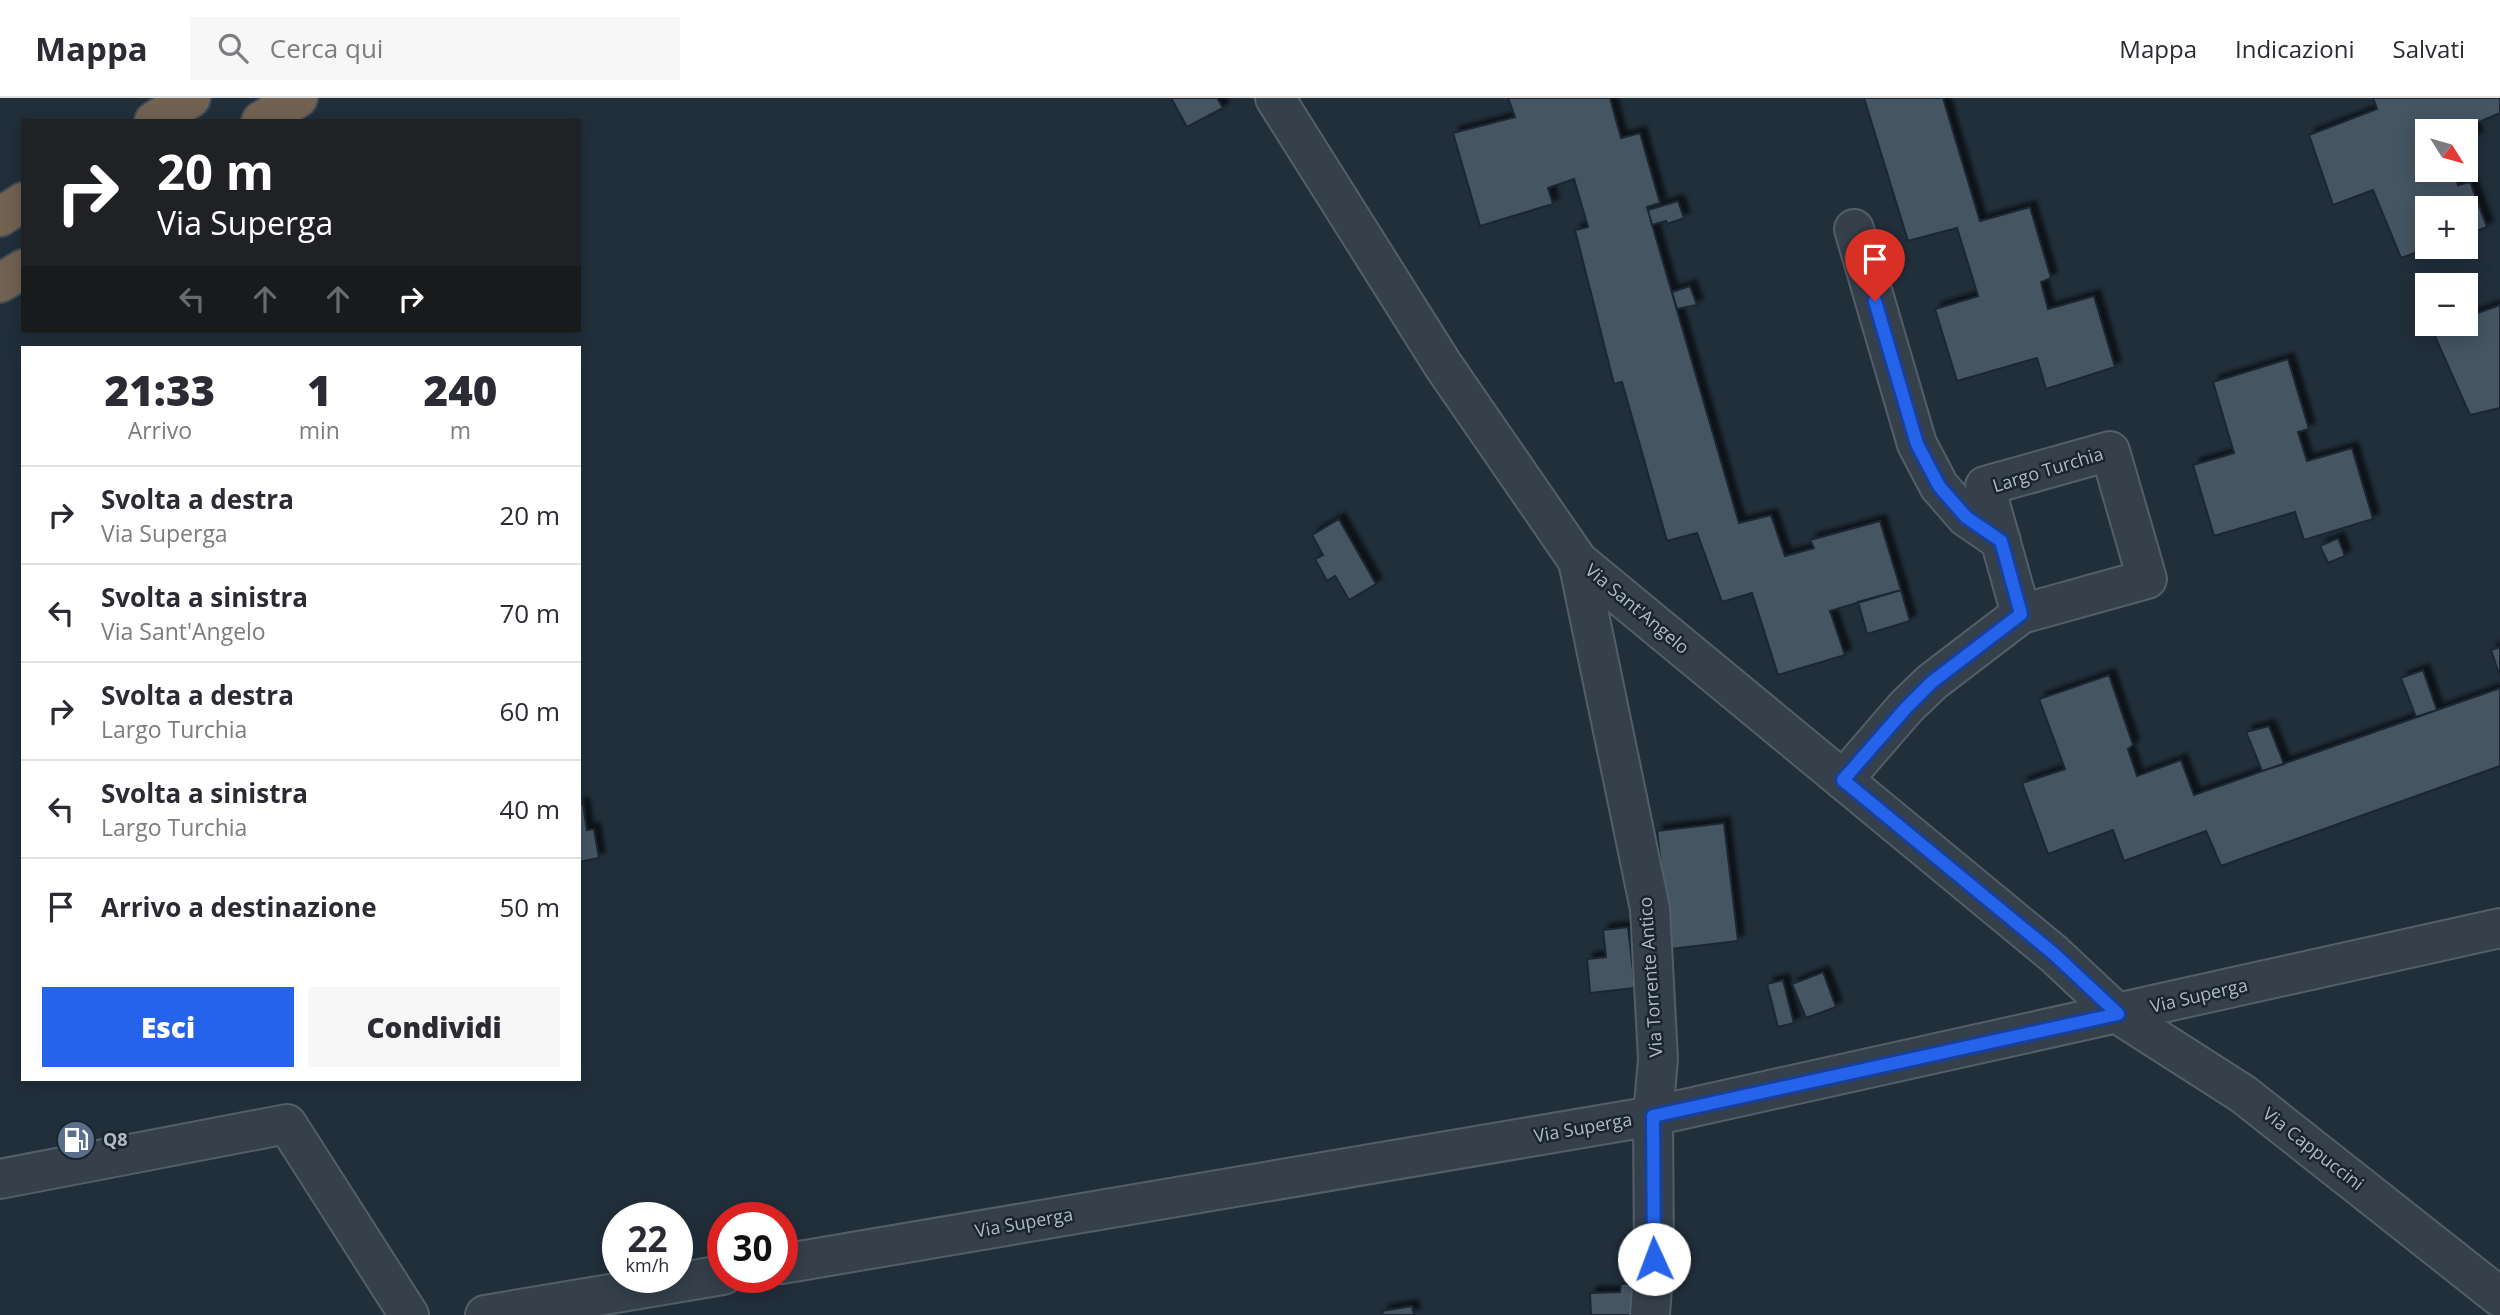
<!DOCTYPE html>
<html lang="it">
<head>
<meta charset="utf-8">
<style>
  :root { --surface:#fff; --page:#f7f7f7; --text:#2b2b33; --muted:#7c7c81; --line:#e1e1e2; --accent:#2563eb }
  body { margin:0; font-family:"Open Sans",sans-serif; background:var(--page); color:var(--text); height:100vh; display:flex; flex-direction:column; font-size:26px; white-space:nowrap }
  * { box-sizing:border-box; margin:0 }
  p { font-size:23px; color:var(--muted) }
  .icon { flex:none; width:38px; height:38px; fill:none; stroke:currentColor; stroke-width:2; stroke-linecap:round; stroke-linejoin:round }
  .map { position:relative; flex:1; overflow:hidden }
  .details { position:absolute; left:21px; top:248px; width:560px; height:735px; display:flex; flex-direction:column; background:var(--surface); border-radius:0px; box-shadow:0 4px 18px #0003 }
  .details>* { flex:none }
  .top-card { position:absolute; left:21px; top:21px; width:560px; height:214px; border-radius:0px; box-shadow:0 4px 18px #0003; background:#202124; color:#fff; overflow:hidden }
  .needle { width:46px; rotate:127deg }
  .controls { position:absolute; left:2415px; top:21px; display:grid; gap:14px }
  .controls a { display:grid; place-items:center; width:63px; height:63px; border-radius:0px; background:var(--surface); box-shadow:0 4px 18px #0003; font-size:35px }
  .speed { position:absolute; left:602px; top:1104px; display:flex; gap:14px; font-size:35px; font-weight:700; text-align:center }
  .speed>* { display:grid; place-content:center; width:91px; height:91px; border-radius:50%; background:var(--surface); box-shadow:0 4px 18px #0003; line-height:1 }
  .speed small { font-size:18px; font-weight:400 }
  .speed .limit { border:10px solid #d22; background:#fff; color:#111 }
  .pin { position:absolute; display:grid; place-items:center; width:60px; height:60px; color:#fff; margin:-72px -30px; border-radius:50% 50% 50% 0; rotate:-45deg; box-shadow:0 0 7px #0007 }
  .pin .icon { rotate:45deg }
  .me { position:absolute; width:77px; margin:-38px; rotate:358deg; stroke-linejoin:round; filter:drop-shadow(0 0 5px #0008) }
  .turn { display:flex; align-items:center; gap:24px; height:147px; padding:0 21px; font-size:32px }
  .turn .icon { width:91px; height:91px; stroke-width:2.5 }
  .turn b { display:block; font-size:49px; line-height:60px }
  .lanes { display:flex; align-items:center; height:66px; padding:0 21px; background:#0003; justify-content:center; gap:35px; direction:ltr }
  .lanes .off { opacity:.35 }
  .eta { display:flex; justify-content:space-evenly; align-items:center; height:119px; text-align:center }
  .eta b { font-size:42px; font-weight:800; line-height:49px }
  .action { display:flex; gap:14px; margin-top:auto; padding:14px 21px }
  .action a { flex:1; height:80px; border-radius:0px; background:var(--accent); color:#fff; font-size:28px; font-weight:800; line-height:80px; text-align:center }
  .action a+a { background:var(--page); color:var(--text) }
  ul { padding:0; list-style:none }
  li { display:flex; align-items:center; gap:21px; height:98px; padding:0 21px; border-top:2px solid var(--line) }
  li div { flex:1 }
  li b { display:block; font-size:26px }
  li em { font-style:normal }
  header { display:flex; align-items:center; gap:42px; box-sizing:border-box; height:98px; padding:0 35px; background:var(--surface); border-bottom:2px solid var(--line) }
  header strong { font-size:33px }
  nav { display:flex; gap:38px; margin-inline-start:auto; font-size:24px }
  .search { width:490px; height:63px; background:var(--page); display:flex; align-items:center; gap:18px; box-sizing:border-box; padding:0 24px; border-radius:0px; color:var(--muted); font-size:26px }
  .map>svg:first-child { display:block }
</style>
</head>
<body>
<header>
<strong>Mappa</strong>
<div class="search"><svg class="icon" aria-label="search" viewBox="0 0 24 24"><circle cx="10" cy="10" r="6"/><path d="M15 15l6 6"/></svg>Cerca qui</div>
<nav><a>Mappa</a><a>Indicazioni</a><a>Salvati</a></nav>
</header>
<div class="map">
<svg width="2500" height="1217" viewBox="0 0 2500 1217">
  <defs>
    <filter id="shadow"><feDropShadow dx="6" dy="-6" stdDeviation="2" flood-color="#0009"/></filter>
  </defs>
  <rect width="100%" height="100%" fill="#212f3b"/>
  <path fill="#445462" stroke="#1c2732" stroke-width="2" filter="url(#shadow)" d="M1171,0H1217L1223,10L1187,29Z
    M1508,0H1610L1621,40L1640,35L1660,105L1647,109L1739,425L1771,417L1785,458L1814,450L1810,442L1880,423L1901,492L1830,513L1845,557L1778,577L1752,495L1722,504L1697,435L1667,443L1622,284L1614,286L1575,132L1588,129L1574,81L1548,90L1553,106L1480,128L1453,35L1515,19Z
    M1864,0H1943L1980,123L2030,109L2051,180L2041,184L2048,211L2094,198L2115,269L2046,291L2037,260L1957,283L1935,211L1978,198L1957,130L1908,143Z
    M2373,0H2500V15L2472,27L2477,39L2466,44V33H2427V72H2453L2458,87L2470,84L2487,129L2466,137V110H2427V149H2432L2401,160L2373,92L2333,107L2309,37L2377,11Z
    M1678,103L1684,120L1667,126L1666,123L1652,127L1648,112Z
    M1690,188L1697,207L1677,211L1672,194Z
    M2500,207V310L2470,317L2433,234L2437,228L2445,226H2466V219Z
    M2288,261L2309,331L2298,334L2307,363L2352,350L2373,421L2304,442L2295,414L2214,438L2193,367L2234,355L2213,284Z
    M1339,421L1376,486L1349,502L1335,478L1327,483L1315,461L1323,457L1312,437Z
    M2338,440L2345,458L2328,465L2320,448Z
    M1901,492L1910,523L1867,536L1858,504Z
    M2500,549V579L2491,552Z
    M2423,572L2437,612L2416,619L2401,580Z
    M2109,577L2133,647L2128,651L2137,678L2181,662L2194,697L2500,590V668L2221,768L2206,733L2124,763L2113,732L2048,756L2022,685L2065,671L2039,601Z
    M2269,628L2284,666L2262,673L2246,634Z
    M579,706H583L587,732L594,731L599,760L579,764Z
    M1724,725L1738,843L1671,851L1657,733Z
    M1628,829L1635,890L1590,895L1587,861L1606,859L1603,832Z
    M1823,874L1836,909L1806,920L1792,886Z
    M1783,882L1794,925L1778,929L1767,886Z
    M1633,1185L1632,1217H1591L1590,1195L1620,1194L1621,1186Z
    M1412,1208L1414,1217H1383L1382,1213Z"/>
  <g fill="none" stroke-linecap="round" stroke-linejoin="round">
    <defs>
      <path id="minor" d="M1275,0L1443,267L1578,463L2054,856L2118,916L2243,996L2500,1199
        M1854,131L1917,346L1939,388L1966,419L2001,443
        M2110,353L2147,481L2021,516L1985,388Z
        M1578,463L1650,811L1658,961L1653,1018L1654,1161L1650,1217
        M1843,682L1906,609L1932,584L2021,516
        M0,1081L287,1026L409,1217
        M782,1166L1653,1018L2500,830
        M485,1217L723,1177"/>
      <path id="highway" d="M154,23L191,0
        M261,23L298,0
        M0,119L23,104
        M0,185L23,171"/>
    </defs>
    <use href="#minor" stroke="#535e69" stroke-width="42"/>
    <use href="#highway" stroke="#404b56" stroke-width="42"/>
    <use href="#minor" stroke="#35404b" stroke-width="38"/>
    <use href="#highway" stroke="#726251" stroke-width="38"/>
  </g>
  <g fill="none" stroke-linecap="round" stroke-linejoin="round">
    <defs>
      <path id="route" d="M1654,1161L1653,1018L2118,916L2054,856L1843,682L1906,610L1932,584L2021,516L2001,443L1966,419L1939,388L1917,346L1875,203"/>
    </defs>
    <use href="#route" stroke="#184099" stroke-width="18"/>
    <use href="#route" stroke="#2563eb" stroke-width="12"/>
  </g>
  <defs>
    <symbol id="fuel-disc" viewBox="-11 -11 22 22"><circle r="9.5" fill="#5c6f8a" stroke="#1a2530"/><path d="M-5.5-6h7V0h2V4h1.3V-2.5L3-4.5l.8-.8L6-3V5H2.5V1h-1V6h-7ZM-4.2-4.7v3.2H.2V-4.7Z" fill="#fff"/></symbol>
  </defs>
  <g fill-rule="evenodd">
    <use href="#fuel-disc" x="54" y="1020" width="44" height="44"/>
  </g>
  <g text-anchor="middle" stroke-width="5" stroke-linejoin="round" paint-order="stroke">
    <g font-size="18" fill="#b0bbc7" stroke="#1a2530">
      <text transform="translate(2048 372) rotate(-17)" y="6">Largo Turchia</text>
      <text transform="translate(1637 511) rotate(40)" y="6">Via Sant'Angelo</text>
      <text transform="translate(1651 879) rotate(-94)" y="6">Via Torrente Antico</text>
      <text transform="translate(2199 898) rotate(-13)" y="6">Via Superga</text>
      <text transform="translate(1583 1030) rotate(-10)" y="6">Via Superga</text>
      <text transform="translate(2313 1051) rotate(38)" y="6">Via Cappuccini</text>
      <text transform="translate(1024 1125) rotate(-10)" y="6">Via Superga</text>
    </g>
    <g font-size="18" font-weight="bold" fill="#b0bbc7" stroke="#1a2530" text-anchor="start">
      <text x="103" y="1048">Q8</text>
    </g>
  </g>
</svg>
<div class="controls">
<a><svg class="needle" viewBox="-14 -14 28 28"><path d="M0-13l5 13h-10z" fill="#e53935"/><path d="M0 13l5-13h-10z" fill="#7c7c81"/></svg></a>
<a>+</a>
<a>−</a>
</div>
<div class="speed"><div>22<small>km/h</small></div><div class="limit">30</div></div>
<div class="pin" style="left:1875px;top:203px;background:#d93025"><svg class="icon" aria-label="arrive" viewBox="0 0 24 24"><path d="M6 21V4h12l-3 4 3 4H6"/></svg></div>
<svg class="me" style="left:1654px;top:1161px" viewBox="-20 -20 40 40"><circle r="19" fill="#fff"/><path d="M0-13L10 11 0 6-10 11z" fill="#2563eb"/></svg>
<div class="top-card">
<div class="turn"><svg class="icon" aria-label="right" viewBox="0 0 24 24"><path d="M7 20v-9h11M14 6l5 5-5 5"/></svg><div><b>20 m</b>Via Superga</div></div>
<div class="lanes"><svg class="icon off" aria-label="left" viewBox="0 0 24 24"><path d="M17 20v-9H6M10 6l-5 5 5 5"/></svg><svg class="icon off" aria-label="ahead" viewBox="0 0 24 24"><path d="M12 20V5M6 11l6-6 6 6"/></svg><svg class="icon off" aria-label="ahead" viewBox="0 0 24 24"><path d="M12 20V5M6 11l6-6 6 6"/></svg><svg class="icon" aria-label="right" viewBox="0 0 24 24"><path d="M7 20v-9h11M14 6l5 5-5 5"/></svg></div>
</div>
<section class="details">
<div class="eta">
<div><b>21:33</b><p>Arrivo</p></div>
<div><b>1</b><p>min</p></div>
<div><b>240</b><p>m</p></div>
</div>
<ul>
<li><svg class="icon" aria-label="right" viewBox="0 0 24 24"><path d="M7 20v-9h11M14 6l5 5-5 5"/></svg><div><b>Svolta a destra</b><p>Via Superga</p></div><em>20 m</em></li>
<li><svg class="icon" aria-label="left" viewBox="0 0 24 24"><path d="M17 20v-9H6M10 6l-5 5 5 5"/></svg><div><b>Svolta a sinistra</b><p>Via Sant'Angelo</p></div><em>70 m</em></li>
<li><svg class="icon" aria-label="right" viewBox="0 0 24 24"><path d="M7 20v-9h11M14 6l5 5-5 5"/></svg><div><b>Svolta a destra</b><p>Largo Turchia</p></div><em>60 m</em></li>
<li><svg class="icon" aria-label="left" viewBox="0 0 24 24"><path d="M17 20v-9H6M10 6l-5 5 5 5"/></svg><div><b>Svolta a sinistra</b><p>Largo Turchia</p></div><em>40 m</em></li>
<li><svg class="icon" aria-label="arrive" viewBox="0 0 24 24"><path d="M6 21V4h12l-3 4 3 4H6"/></svg><div><b>Arrivo a destinazione</b></div><em>50 m</em></li>
</ul>
<div class="action"><a>Esci</a><a>Condividi</a></div>
</section>
</div>
</body>
</html>
